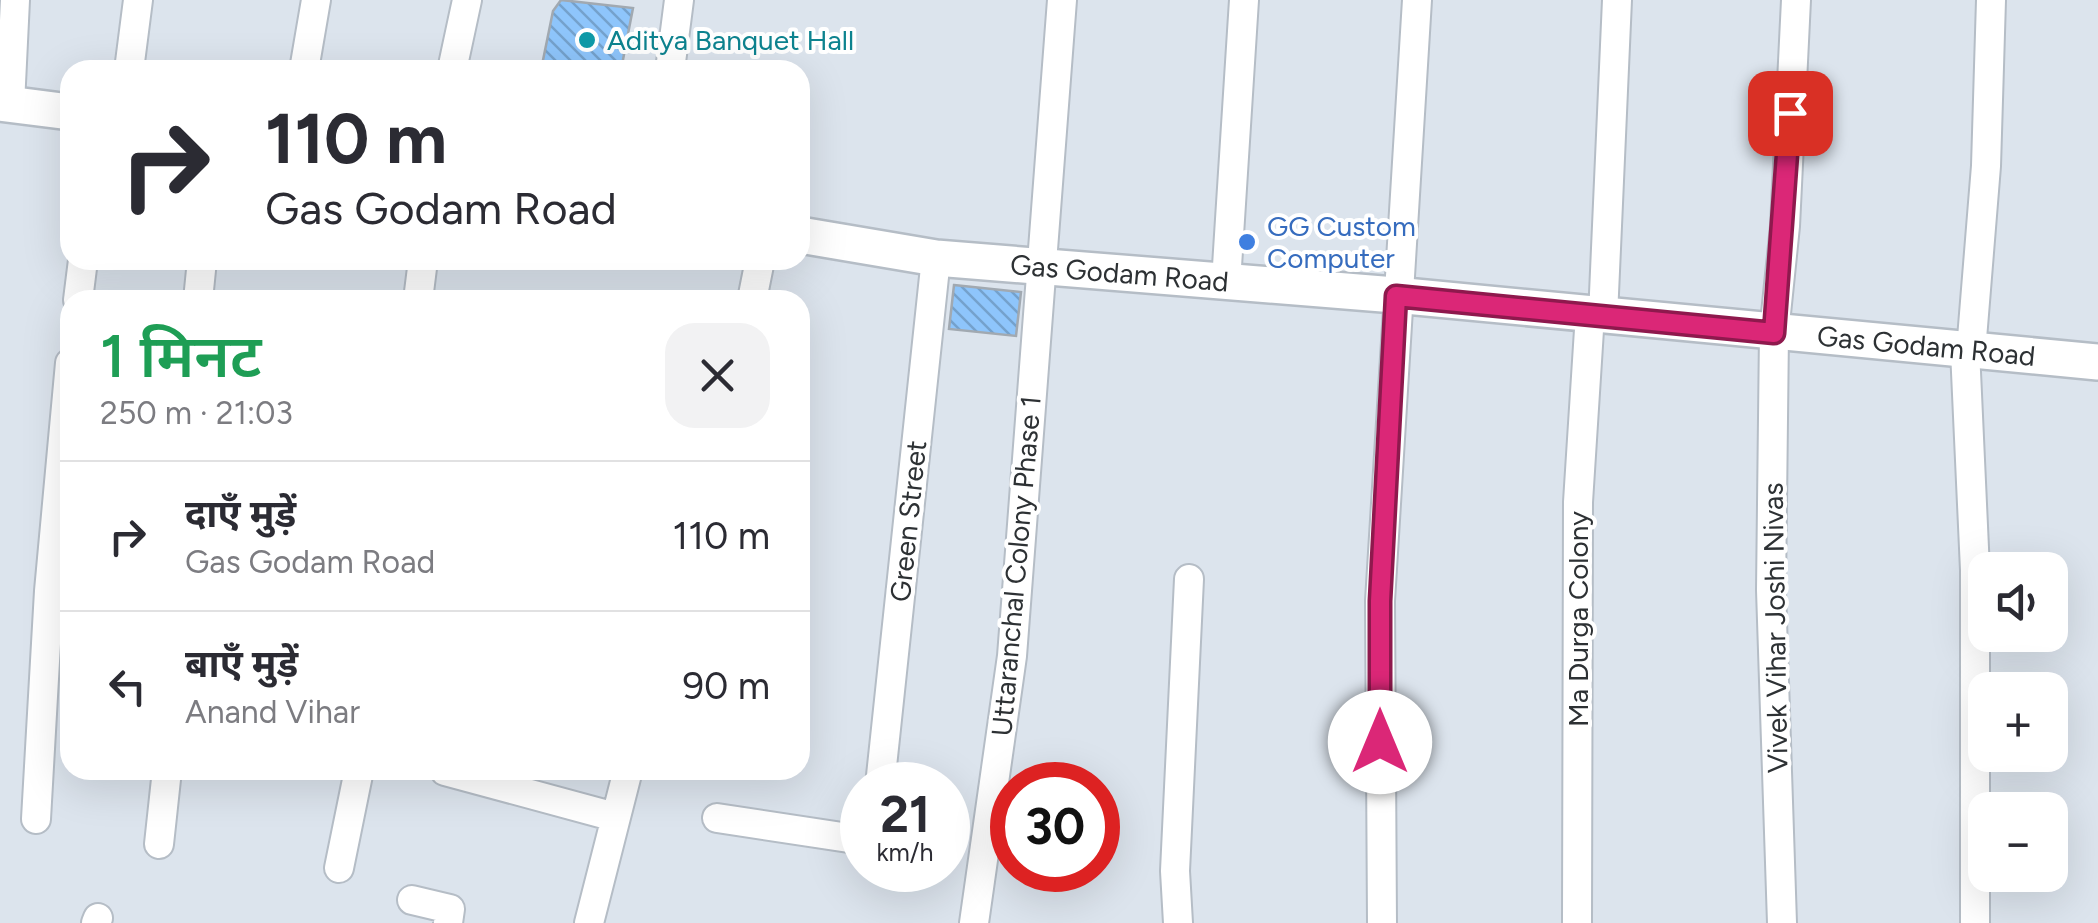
<!DOCTYPE html>
<html lang="hi">
<head>
<meta charset="utf-8">
<style>
  :root { --surface:#fff; --page:#f2f2f3; --text:#2b2b33; --muted:#7c7c81; --line:#e1e1e2 }
  body { margin:0; font-family:Figtree,"Noto Sans Devanagari",sans-serif; background:var(--page); color:var(--text); height:100vh; display:flex; flex-direction:column; font-size:38px; white-space:nowrap }
  * { box-sizing:border-box; margin:0 }
  p { font-size:32px; color:var(--muted) }
  .icon { flex:none; width:55px; height:55px; fill:none; stroke:currentColor; stroke-width:2; stroke-linecap:round; stroke-linejoin:round }
  .map { position:relative; flex:1; overflow:hidden }
  .side { position:absolute; left:60px; top:290px; width:750px; height:490px; display:flex; flex-direction:column; background:var(--surface); border-radius:30px; box-shadow:0 10px 40px #0002 }
  .side>* { flex:none }
  .banner { position:absolute; left:60px; top:60px; width:750px; height:210px; border-radius:30px; box-shadow:0 10px 40px #0002; background:#fff; color:var(--text); overflow:hidden }
  .controls { position:absolute; left:1968px; top:552px; display:grid; gap:20px }
  .controls a { display:grid; place-items:center; width:100px; height:100px; border-radius:20px; background:var(--surface); box-shadow:0 10px 40px #0002; font-size:50px }
  .speed { position:absolute; left:840px; top:762px; display:flex; gap:20px; font-size:50px; font-weight:700; text-align:center }
  .speed>* { display:grid; place-content:center; width:130px; height:130px; border-radius:50%; background:var(--surface); box-shadow:0 10px 40px #0002; line-height:1 }
  .speed small { font-size:25px; font-weight:400 }
  .speed .limit { border:15px solid #d22; background:#fff; color:#111 }
  .pin { position:absolute; display:grid; place-items:center; width:85px; height:85px; color:#fff; margin:-42px; border-radius:20px; box-shadow:0 5px 15px #0006 }
  .me { position:absolute; width:110px; margin:-55px; rotate:0deg; stroke-linejoin:round; filter:drop-shadow(0 0 8px #0008) }
  .turn { display:flex; align-items:center; gap:35px; height:210px; padding:0 40px; font-size:45px }
  .turn .icon { width:130px; height:130px; stroke-width:2.5 }
  .turn b { display:block; font-size:70px; line-height:85px }
  .round { display:grid; place-items:center; flex:none; width:105px; height:105px; border-radius:30px; background:var(--page) }
  .summary { display:flex; align-items:center; justify-content:space-between; height:170px; padding:0 40px }
  h1 { font-size:60px; font-weight:600; line-height:75px; color:#1e9e55 }
  ul { padding:0; list-style:none }
  li { display:flex; align-items:center; gap:30px; height:150px; padding:0 40px; border-top:2px solid var(--line) }
  li div { flex:1 }
  li b { display:block; font-size:38px }
  li em { font-style:normal }
  .map>svg:first-child { display:block }
</style>
</head>
<body>
<div class="map">
<svg width="2098" height="923" viewBox="0 0 2098 923">
  <defs>
    <pattern id="building-back-hatch" width="6" height="6" patternUnits="userSpaceOnUse" patternTransform="scale(2.5)"><rect width="6" height="6" fill="#8ec5fb"/><path d="M-1 5l2 2M0 0l6 6M5-1l2 2" fill="none" stroke="#74a1cc"/></pattern>
  </defs>
  <rect width="100%" height="100%" fill="#dce4ed"/>
  <path fill="url(#building-back-hatch)" stroke="#a1a9b1" stroke-width="2.5" d="M561,0L633,8L621,70H541L553,11Z
    M954,285L1021,292L1016,336L949,329Z"/>
  <g fill="none" stroke-linecap="round" stroke-linejoin="round">
    <defs>
      <path id="minor" d="M129,70L138,0
        M304,70L316,0
        M452,70L467,0
        M670,70L679,0
        M10,104L15,0
        M1226,282L1244,0
        M78,300L83,260
        M198,300L202,260
        M418,300L423,260
        M752,300L760,260
        M1603,316L1617,0
        M1965,350L1975,570V923
        M1971,351L1986,166L1991,0
        M445,771L615,817
        M880,785L936,258
        M717,818L862,840
        M36,819L49,591L70,363
        M159,844L167,770
        M339,868L359,770
        M412,900L450,909L448,923
        M96,923L98,918
        M589,923L628,770
        M974,923L1012,656L1062,0
        M1178,923L1175,871L1189,579
        M1382,923L1380,601L1417,0
        M1577,923L1578,502L1590,314
        M1782,923L1771,590L1774,333L1785,226L1796,0"/>
      <g id="major">
        <path d="M0,103L70,112"/>
        <path id="s1" d="M800,235L936,258L1395,295L2098,362"/>
      </g>
    </defs>
    <use href="#minor" stroke="#b5bdc6" stroke-width="32"/>
    <use href="#major" stroke="#b5bdc6" stroke-width="40"/>
    <use href="#minor" stroke="#fff" stroke-width="28"/>
    <use href="#major" stroke="#fff" stroke-width="35"/>
  </g>
  <g fill="none" stroke-linecap="round" stroke-linejoin="round">
    <defs>
      <path id="route" d="M1380,742V601L1396,296L1774,333L1790,113"/>
    </defs>
    <use href="#route" stroke="#8e194d" stroke-width="25"/>
    <use href="#route" stroke="#db2777" stroke-width="18"/>
  </g>
  <circle fill="#0f9aa8" stroke="#fff" stroke-width="4" cx="587" cy="40" r="10"/>
  <circle fill="#3f7fe0" stroke="#fff" stroke-width="4" cx="1247" cy="242" r="10"/>
  <g text-anchor="middle" stroke-width="8" stroke-linejoin="round" paint-order="stroke">
    <g font-size="28" fill="#0d838f" stroke="#fff" text-anchor="start">
      <text x="607" y="50">Aditya Banquet Hall</text>
    </g>
    <g font-size="28" fill="#366cbe" stroke="#fff" text-anchor="start">
      <text x="1267" y="236">GG Custom<tspan x="1267" dy="32">Computer</tspan></text>
    </g>
    <g font-size="28" fill="#2d3134" stroke="#fff">
      <text dy="10" stroke="none"><textPath href="#s1" startOffset="322">Gas Godam Road</textPath></text>
      <text dy="10" stroke="none"><textPath href="#s1" startOffset="1132">Gas Godam Road</textPath></text>
      <text transform="translate(908 521) rotate(-84)" y="10">Green Street</text>
      <text transform="translate(1016 566) rotate(-85)" y="10">Uttaranchal Colony Phase 1</text>
      <text transform="translate(1578 619) rotate(-90)" y="10">Ma Durga Colony</text>
      <text transform="translate(1775 628) rotate(-91)" y="10">Vivek Vihar Joshi Nivas</text>
    </g>
  </g>
</svg>
<div class="controls">
<a><svg class="icon" aria-label="sound" viewBox="0 0 24 24"><path d="M4 9h4l5-4v14l-5-4H4zM17 9q2 3 0 6"/></svg></a>
<a>+</a>
<a>−</a>
</div>
<div class="speed"><div>21<small>km/h</small></div><div class="limit">30</div></div>
<div class="pin" style="left:1790px;top:113px;background:#d93025"><svg class="icon" aria-label="arrive" viewBox="0 0 24 24"><path d="M6 21V4h12l-3 4 3 4H6"/></svg></div>
<svg class="me" style="left:1380px;top:742px" viewBox="-20 -20 40 40"><circle r="19" fill="#fff"/><path d="M0-13L10 11 0 6-10 11z" fill="#db2777"/></svg>
<div class="banner">
<div class="turn"><svg class="icon" aria-label="right" viewBox="0 0 24 24"><path d="M7 20v-9h11M14 6l5 5-5 5"/></svg><div><b>110 m</b>Gas Godam Road</div></div>
</div>
<section class="side">
<div class="summary"><div><h1>1 मिनट</h1><p>250 m · 21:03</p></div><a class="round"><svg class="icon" aria-label="close" viewBox="0 0 24 24"><path d="M6 6l12 12M18 6L6 18"/></svg></a></div>
<ul>
<li><svg class="icon" aria-label="right" viewBox="0 0 24 24"><path d="M7 20v-9h11M14 6l5 5-5 5"/></svg><div><b>दाएँ मुड़ें</b><p>Gas Godam Road</p></div><em>110 m</em></li>
<li><svg class="icon" aria-label="left" viewBox="0 0 24 24"><path d="M17 20v-9H6M10 6l-5 5 5 5"/></svg><div><b>बाएँ मुड़ें</b><p>Anand Vihar</p></div><em>90 m</em></li>
</ul>
</section>
</div>
</body>
</html>
